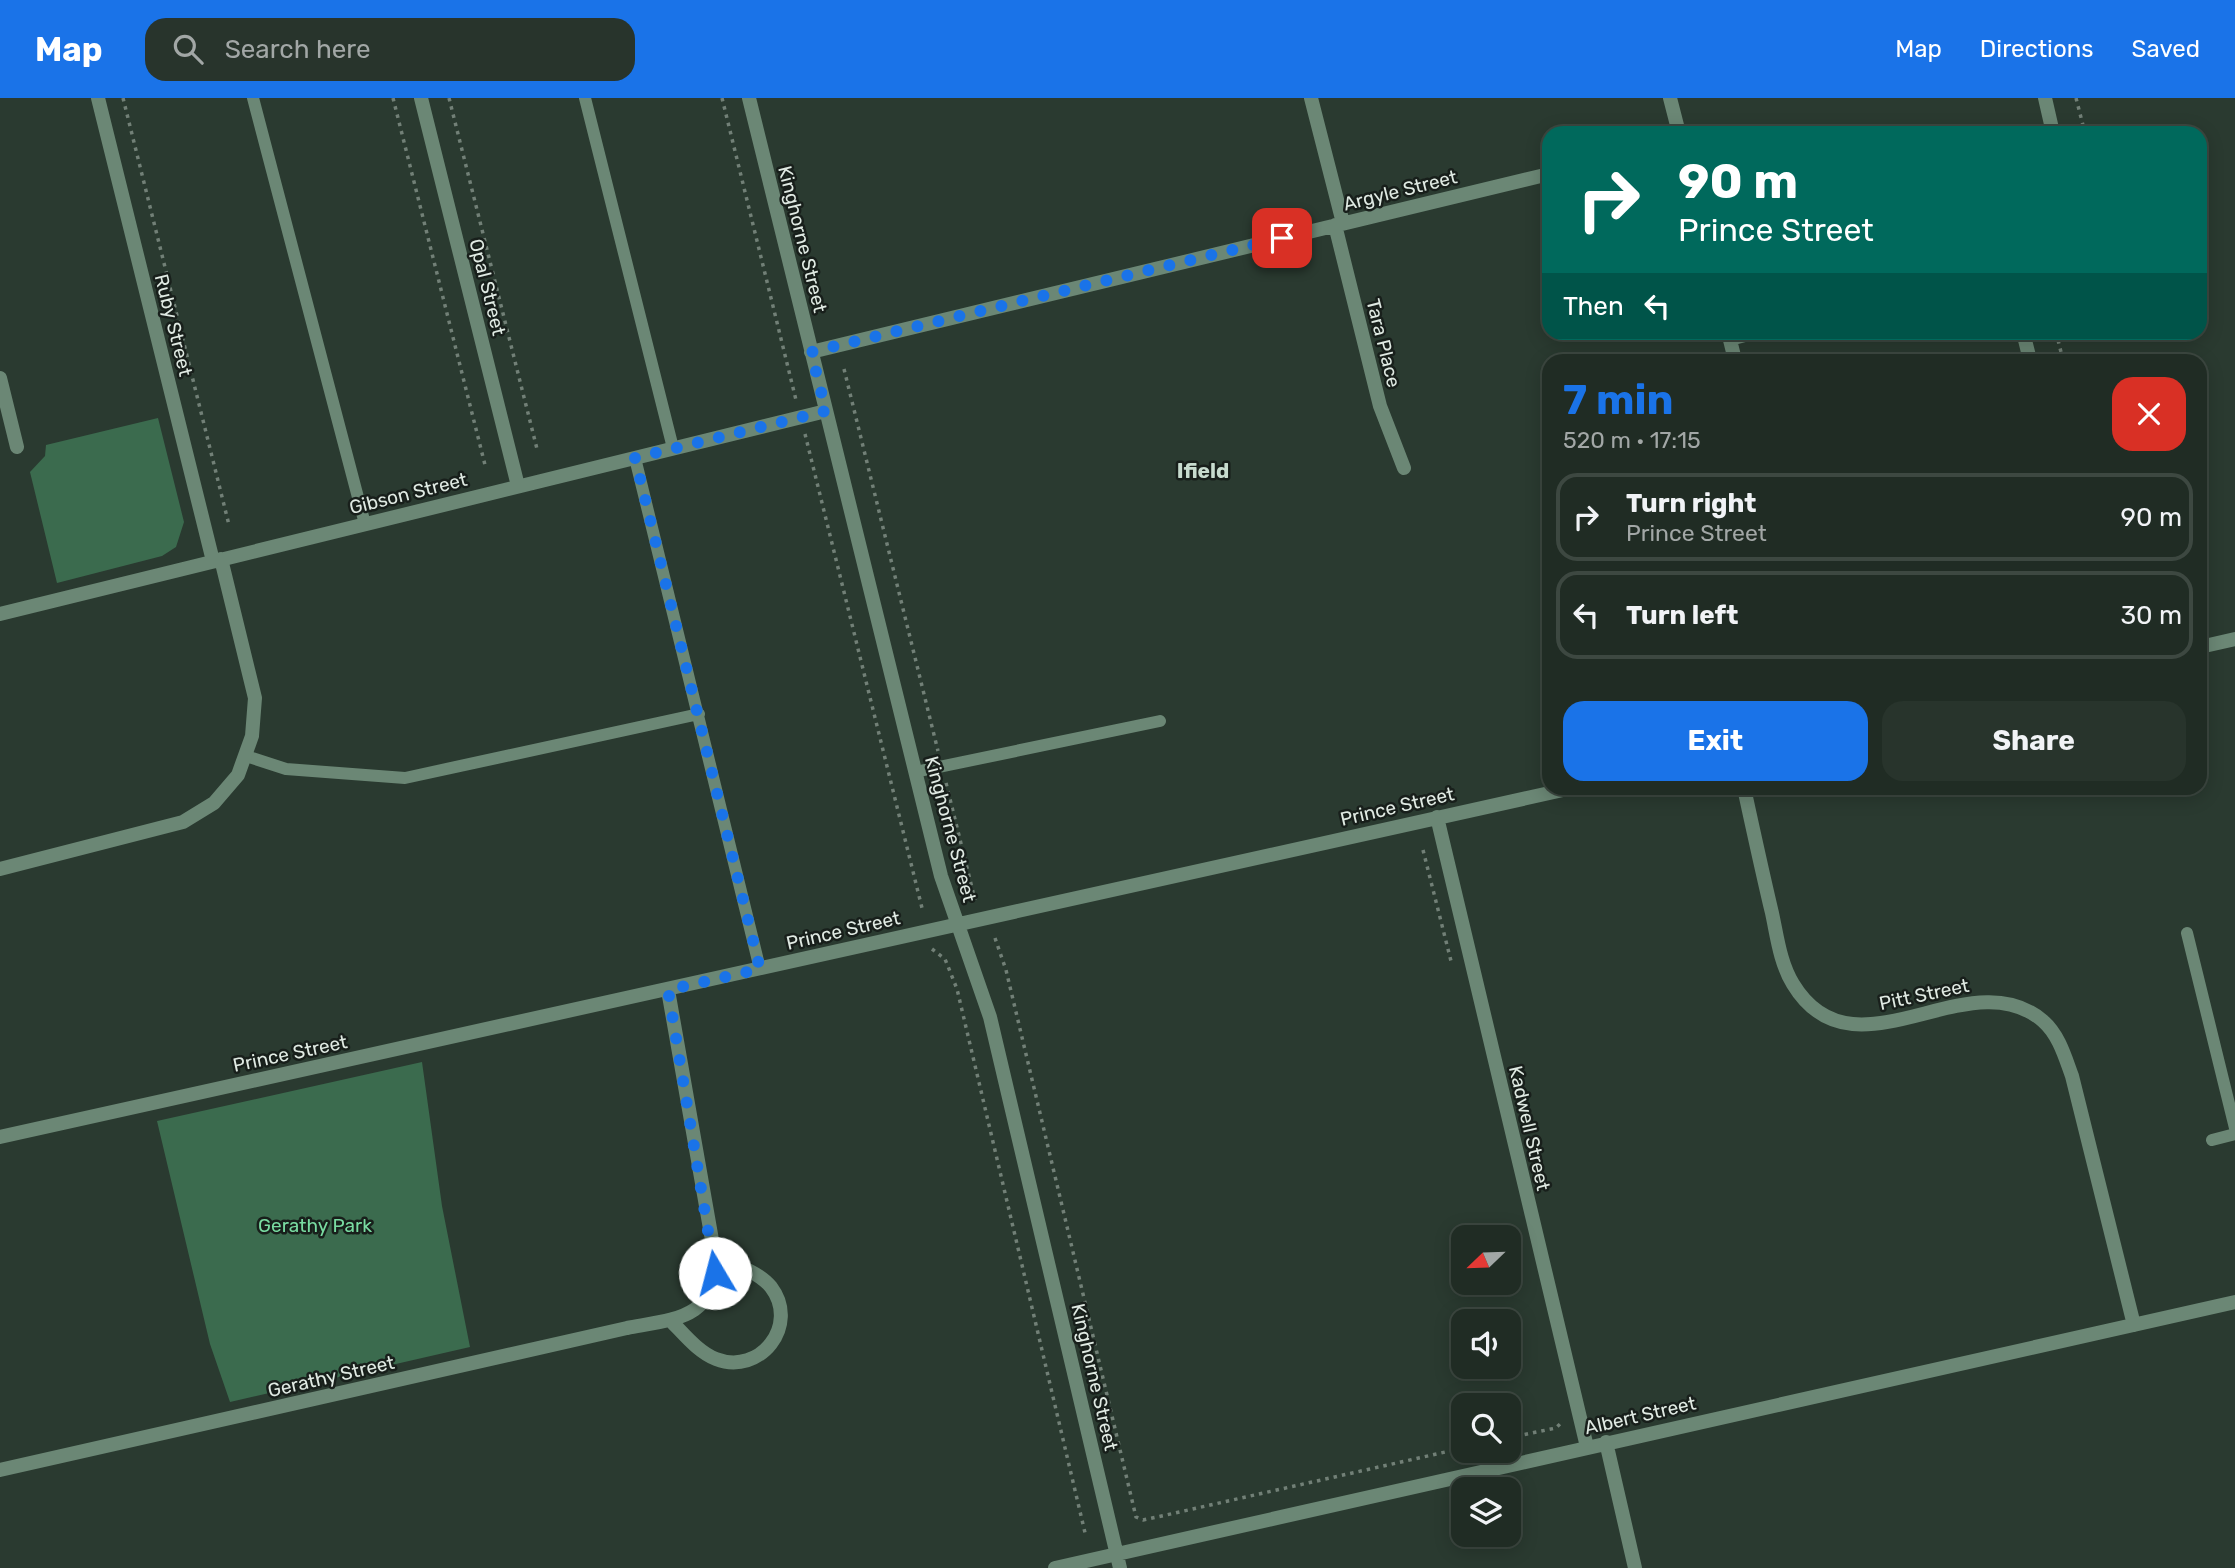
<!DOCTYPE html>
<html lang="en">
<head>
<meta charset="utf-8">
<style>
  :root { --surface:#202c24; --page:#28342c; --text:#f1f3f6; --muted:#a2a7a6; --line:#3d4841; --accent:#1a73e8 }
  body { margin:0; font-family:Rubik,sans-serif; background:var(--page); color:var(--text); height:100vh; display:flex; flex-direction:column; font-size:26px; white-space:nowrap }
  * { box-sizing:border-box; margin:0 }
  p { font-size:23px; color:var(--muted) }
  .icon { flex:none; width:38px; height:38px; fill:none; stroke:currentColor; stroke-width:2; stroke-linecap:round; stroke-linejoin:round }
  .map { position:relative; flex:1; overflow:hidden }
  .panel { position:absolute; left:1542px; top:256px; width:665px; height:441px; display:flex; flex-direction:column; background:var(--surface); border-radius:21px; box-shadow:0 4px 18px #0003,0 0 0 2px var(--line) }
  .panel>* { flex:none }
  .guide { position:absolute; left:1542px; top:28px; width:665px; height:214px; border-radius:21px; box-shadow:0 4px 18px #0003,0 0 0 2px var(--line); background:#00695c; color:#fff; overflow:hidden }
  .needle { width:46px; rotate:247deg }
  .tools { position:absolute; left:1451px; top:1127px; display:grid; gap:14px }
  .tools a { display:grid; place-items:center; width:70px; height:70px; border-radius:14px; background:var(--surface); box-shadow:0 4px 18px #0003,0 0 0 2px var(--line); font-size:35px }
  .pin { position:absolute; display:grid; place-items:center; width:60px; height:60px; color:#fff; margin:-30px; border-radius:14px; box-shadow:0 4px 10px #0006 }
  .me { position:absolute; width:77px; margin:-38px; rotate:352deg; stroke-linejoin:round; filter:drop-shadow(0 0 5px #0008) }
  .turn { display:flex; align-items:center; gap:24px; height:147px; padding:0 21px; font-size:32px }
  .turn .icon { width:91px; height:91px; stroke-width:2.5 }
  .turn b { display:block; font-size:49px; line-height:60px }
  .then { display:flex; align-items:center; height:66px; padding:0 21px; background:#0003; gap:14px; font-size:26px }
  .round { display:grid; place-items:center; flex:none; width:74px; height:74px; border-radius:21px; background:var(--page) }
  .overview { display:flex; align-items:center; justify-content:space-between; height:119px; padding:0 21px }
  h1 { font-size:42px; font-weight:700; line-height:52px; color:var(--accent) }
  .action { display:flex; gap:14px; margin-top:auto; padding:14px 21px }
  .action a { flex:1; height:80px; border-radius:21px; background:var(--accent); color:#fff; font-size:28px; font-weight:700; line-height:80px; text-align:center }
  .action a+a { background:var(--page); color:var(--text) }
  ul { padding:0; list-style:none }
  li { display:flex; align-items:center; gap:21px; height:88px; margin:0 14px 10px; padding:0 7px; border:4px solid var(--line); border-radius:21px }
  li div { flex:1 }
  li b { display:block; font-size:26px }
  li em { font-style:normal }
  header { display:flex; align-items:center; gap:42px; box-sizing:border-box; height:98px; padding:0 35px; background:var(--accent); color:#fff }
  header strong { font-size:33px }
  nav { display:flex; gap:38px; margin-inline-start:auto; font-size:24px }
  .search { width:490px; height:63px; background:var(--page); display:flex; align-items:center; gap:18px; box-sizing:border-box; padding:0 24px; border-radius:21px; color:var(--muted); font-size:26px }
  .map>svg:first-child { display:block }
</style>
</head>
<body>
<header>
<strong>Map</strong>
<div class="search"><svg class="icon" aria-label="search" viewBox="0 0 24 24"><circle cx="10" cy="10" r="6"/><path d="M15 15l6 6"/></svg>Search here</div>
<nav><a>Map</a><a>Directions</a><a>Saved</a></nav>
</header>
<div class="map">
<svg width="2235" height="1470" viewBox="0 0 2235 1470">
  <rect width="100%" height="100%" fill="#2a3a30"/>
  <path fill="#3b6b4e" d="M158,320L184,424L176,449L162,458L57,485L30,374L45,358L46,347Z
    M422,964L442,1108L470,1249L230,1304L210,1246L157,1023Z"/>
  <g fill="none" stroke-linecap="round" stroke-linejoin="round">
    <path stroke="#728077" stroke-width="3.5" stroke-dasharray="3.5 5" stroke-linecap="butt" d="M123,0L229,427
      M393,0L485,367
      M449,0L537,351
      M722,0L796,302
      M2076,0L2085,35
      M2056,234L2063,262
      M844,271L938,653
      M805,336L922,810
      M946,685L975,802
      M1423,752L1452,867
      M995,840L1006,872L1136,1419L1143,1422L1166,1417L1463,1350
      M932,851L945,861L957,891L1086,1439
      M1508,1340L1556,1330L1562,1324"/>
    <path stroke="#6b8775" stroke-width="12" d="M253,0L365,426
      M585,0L673,350
      M635,360L760,871
      M246,658L286,671L405,680L699,616
      M915,674L1160,623
      M2187,835L2235,1030
      M2212,1042L2235,1036"/>
    <path stroke="#6b8775" stroke-width="14" d="M98,0L213,463
      M421,0L518,388
      M749,0L941,778L990,919L1120,1470
      M1311,0L1343,125
      M1670,0L1679,35
      M2045,0L2053,35
      M1335,127L1380,308L1404,370
      M1728,234L1735,262
      M2023,234L2030,262
      M1730,241L1756,234
      M811,254L1549,76
      M0,280L17,349
      M0,516L826,313
      M2200,549L2235,541
      M1744,690C1753,731 1762,773 1772,815C1777,838 1780,865 1793,886C1854,987 1969,859 2043,923C2059,937 2065,959 2072,978L2134,1227
      M1437,719L1587,1349
      M0,771L183,724L214,705L238,677L252,638L255,600L221,461
      M0,1039L1572,690
      M671,1223C684,1236 698,1254 716,1261C760,1278 800,1227 771,1189C758,1173 733,1166 715,1159
      M1606,1344L1635,1470
      M0,1372L627,1230C675,1221 717,1221 715,1159L668,892
      M1055,1470L2235,1204"/>
  </g>
  <g fill="none" stroke-linecap="round" stroke-linejoin="round">
    <path stroke="#1a73e8" stroke-width="12" stroke-dasharray="0 21.6" d="M715,1175L668,892L760,871L635,360L826,313L811,254L1282,140"/>
  </g>
  <g text-anchor="middle" stroke-width="5" stroke-linejoin="round" paint-order="stroke">
    <g font-size="19" fill="#e0eae3" stroke="#181f1b">
      <text transform="translate(1400 92) rotate(-14)" y="7">Argyle Street</text>
      <text transform="translate(803 141) rotate(76)" y="7">Kinghorne Street</text>
      <text transform="translate(488 189) rotate(76)" y="7">Opal Street</text>
      <text transform="translate(174 227) rotate(76)" y="7">Ruby Street</text>
      <text transform="translate(1384 245) rotate(76)" y="7">Tara Place</text>
      <text transform="translate(408 395) rotate(-14)" y="7">Gibson Street</text>
      <text transform="translate(1397 708) rotate(-13)" y="7">Prince Street</text>
      <text transform="translate(951 731) rotate(75)" y="7">Kinghorne Street</text>
      <text transform="translate(843 832) rotate(-13)" y="7">Prince Street</text>
      <text transform="translate(1924 896) rotate(-12)" y="7">Pitt Street</text>
      <text transform="translate(290 955) rotate(-12)" y="7">Prince Street</text>
      <text transform="translate(1530 1030) rotate(77)" y="7">Kadwell Street</text>
      <text transform="translate(331 1278) rotate(-13)" y="7">Gerathy Street</text>
      <text transform="translate(1095 1279) rotate(77)" y="7">Kinghorne Street</text>
      <text transform="translate(1640 1317) rotate(-13)" y="7">Albert Street</text>
    </g>
    <g font-size="19" fill="#79dba1" stroke="#181f1b">
      <text x="315" y="1134">Gerathy Park</text>
    </g>
    <g font-size="21" font-weight="bold" fill="#c7dbce" stroke="#181f1b">
      <text x="1203" y="380">Ifield</text>
    </g>
  </g>
</svg>
<div class="tools">
<a><svg class="needle" viewBox="-14 -14 28 28"><path d="M0-13l5 13h-10z" fill="#e53935"/><path d="M0 13l5-13h-10z" fill="#a2a7a6"/></svg></a>
<a><svg class="icon" aria-label="sound" viewBox="0 0 24 24"><path d="M4 9h4l5-4v14l-5-4H4zM17 9q2 3 0 6"/></svg></a>
<a><svg class="icon" aria-label="search" viewBox="0 0 24 24"><circle cx="10" cy="10" r="6"/><path d="M15 15l6 6"/></svg></a>
<a><svg class="icon" aria-label="layers" viewBox="0 0 24 24"><path d="M12 4l9 5-9 5-9-5zM3 14l9 5 9-5"/></svg></a>
</div>
<div class="pin" style="left:1282px;top:140px;background:#d93025"><svg class="icon" aria-label="arrive" viewBox="0 0 24 24"><path d="M6 21V4h12l-3 4 3 4H6"/></svg></div>
<svg class="me" style="left:715px;top:1175px" viewBox="-20 -20 40 40"><circle r="19" fill="#fff"/><path d="M0-13L10 11 0 6-10 11z" fill="#1a73e8"/></svg>
<div class="guide">
<div class="turn"><svg class="icon" aria-label="right" viewBox="0 0 24 24"><path d="M7 20v-9h11M14 6l5 5-5 5"/></svg><div><b>90 m</b>Prince Street</div></div>
<div class="then">Then<svg class="icon" aria-label="left" viewBox="0 0 24 24"><path d="M17 20v-9H6M10 6l-5 5 5 5"/></svg></div>
</div>
<section class="panel">
<div class="overview"><div><h1>7 min</h1><p>520 m · 17:15</p></div><a class="round" style="background:#d93025;color:#fff"><svg class="icon" aria-label="close" viewBox="0 0 24 24"><path d="M6 6l12 12M18 6L6 18"/></svg></a></div>
<ul>
<li><svg class="icon" aria-label="right" viewBox="0 0 24 24"><path d="M7 20v-9h11M14 6l5 5-5 5"/></svg><div><b>Turn right</b><p>Prince Street</p></div><em>90 m</em></li>
<li><svg class="icon" aria-label="left" viewBox="0 0 24 24"><path d="M17 20v-9H6M10 6l-5 5 5 5"/></svg><div><b>Turn left</b></div><em>30 m</em></li>
</ul>
<div class="action"><a>Exit</a><a>Share</a></div>
</section>
</div>
</body>
</html>
